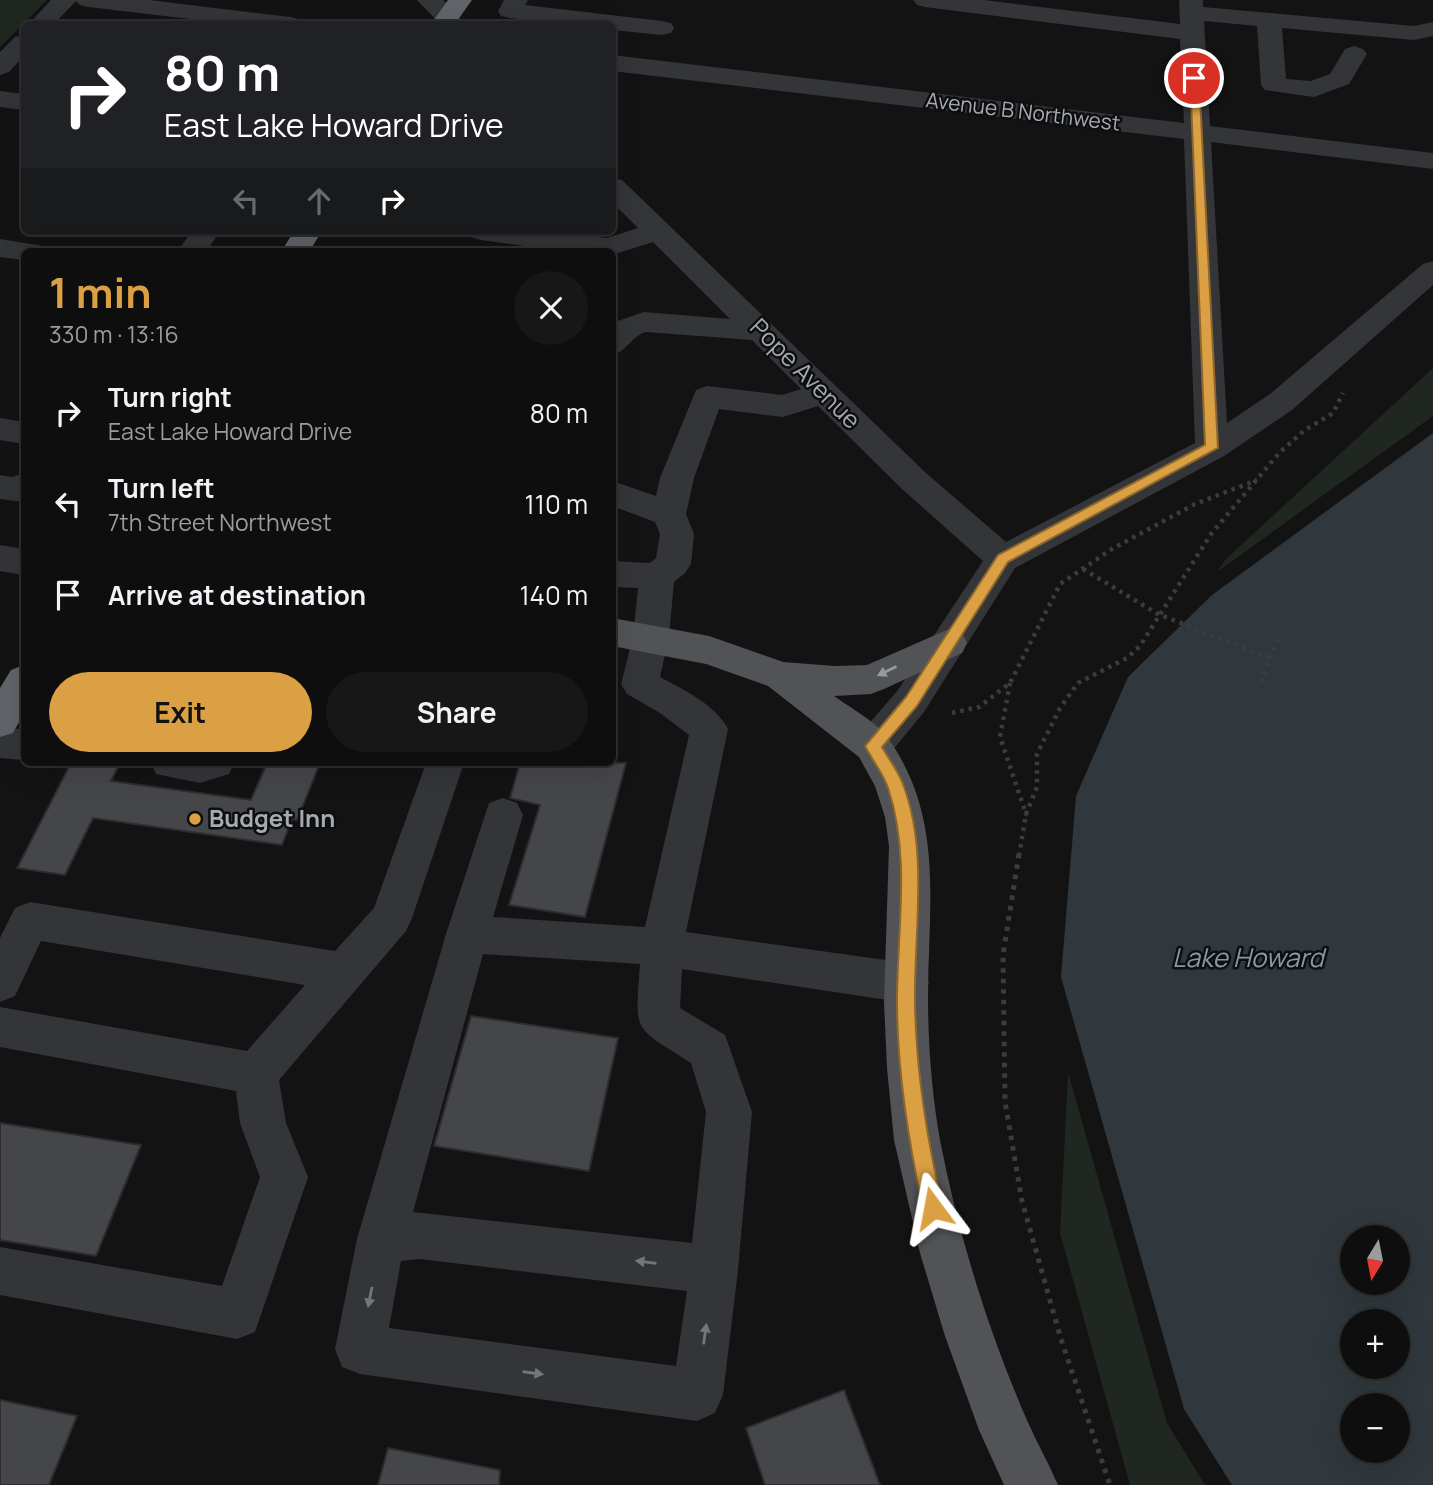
<!DOCTYPE html>
<html lang="en">
<head>
<meta charset="utf-8">
<style>
  :root { --surface:#0e0e0f; --page:#171718; --text:#f1f3f6; --muted:#9b9c9e; --line:#2e2e2f; --accent:#db9f44 }
  body { margin:0; font-family:Manrope,sans-serif; background:var(--page); color:var(--text); height:100vh; display:flex; flex-direction:column; font-size:26px; white-space:nowrap }
  * { box-sizing:border-box; margin:0 }
  p { font-size:23px; color:var(--muted) }
  .icon { flex:none; width:38px; height:38px; fill:none; stroke:currentColor; stroke-width:2; stroke-linecap:round; stroke-linejoin:round }
  .map { position:relative; flex:1; overflow:hidden }
  .details { position:absolute; left:21px; top:248px; width:595px; height:518px; display:flex; flex-direction:column; background:var(--surface); border-radius:10px; box-shadow:0 7px 28px #0002,0 0 0 2px var(--line) }
  .details>* { flex:none }
  .guide { position:absolute; left:21px; top:21px; width:595px; height:214px; border-radius:10px; box-shadow:0 7px 28px #0002,0 0 0 2px var(--line); background:#202124; color:#fff; overflow:hidden }
  .needle { width:46px; rotate:190deg }
  .fabs { position:absolute; left:1340px; top:1225px; display:grid; gap:14px }
  .fabs a { display:grid; place-items:center; width:70px; height:70px; border-radius:50%; background:var(--surface); box-shadow:0 7px 28px #0002,0 0 0 2px var(--line); font-size:35px }
  .pin { position:absolute; display:grid; place-items:center; width:60px; height:60px; color:#fff; margin:-30px; border:4px solid #fff; border-radius:50%; box-shadow:0 2px 7px #0007 }
  .me { position:absolute; width:77px; margin:-38px; rotate:347deg; stroke-linejoin:round; filter:drop-shadow(0 0 5px #0008) }
  .turn { display:flex; align-items:center; gap:24px; height:147px; padding:0 28px; font-size:32px }
  .turn .icon { width:91px; height:91px; stroke-width:2.5 }
  .turn b { display:block; font-size:49px; line-height:60px }
  .lanes { display:flex; align-items:center; height:66px; padding:0 28px; background:#0003; justify-content:center; gap:35px; direction:ltr }
  .lanes .off { opacity:.35 }
  .round { display:grid; place-items:center; flex:none; width:74px; height:74px; border-radius:37px; background:var(--page) }
  .head { display:flex; align-items:center; justify-content:space-between; height:119px; padding:0 28px }
  h1 { font-size:42px; font-weight:700; line-height:52px; color:var(--accent) }
  .cta { display:flex; gap:14px; margin-top:auto; padding:14px 28px }
  .cta a { flex:1; height:80px; border-radius:42px; background:var(--accent); color:#111; font-size:28px; font-weight:700; line-height:80px; text-align:center }
  .cta a+a { background:var(--page); color:var(--text) }
  ul { padding:0; list-style:none }
  li { display:flex; align-items:center; gap:21px; height:91px; padding:0 28px }
  li div { flex:1 }
  li b { display:block; font-size:26px }
  li em { font-style:normal }
  .map>svg:first-child { display:block }
</style>
</head>
<body>
<div class="map">
<svg width="1433" height="1485" viewBox="0 0 1433 1485">
  <rect width="100%" height="100%" fill="#131314"/>
  <path fill="#202620" d="M0,0H47L0,47Z
    M1433,368V416L1217,572L1226,559Z
    M1068,1072L1167,1423L1205,1485H1130L1060,1233Z"/>
  <path fill="#30383d" fill-rule="evenodd" d="M1433,433V1485H1232L1184,1409L1061,977L1076,796L1128,677L1212,595ZM1353,1237H1398V1283H1353ZM1353,1321H1398V1367H1353ZM1353,1405H1398V1451H1353Z"/>
  <path fill="#454649" stroke="#2d2d30" stroke-width="2" d="M71,763H120L111,781L251,800L267,763H320L297,820L292,819L282,845L93,818L65,875L17,868Z
    M520,763H626L585,917L509,905L540,805L510,798Z
    M471,1016L618,1038L589,1171L434,1146Z
    M0,1123L141,1145L96,1256L0,1240Z
    M844,1390L880,1485H765L746,1428Z
    M0,1400L77,1416L49,1485H0Z
    M388,1448L500,1470L499,1485H378Z"/>
  <g fill="none" stroke-linecap="round" stroke-linejoin="round">
    <path stroke="#3a3c40" stroke-width="4.5" stroke-dasharray="3.5 5" stroke-linecap="butt" d="M1083,569L1158,614L1270,658
      M1261,682L1280,634
      M1010,683L1000,737L1026,814L1037,787V754L1060,708L1078,683L1127,658L1140,646L1211,534L1280,452L1305,430L1333,413L1343,393
      M952,713L979,707L1010,683L1060,584L1112,549L1195,504L1257,480
      M1019,856L1026,814"/>
    <path stroke="#3a3c40" stroke-width="5" stroke-dasharray="4.5 6" stroke-linecap="butt" d="M1019,854L1003,955L1005,1102L1022,1201L1060,1336L1110,1485"/>
    <path fill="#343539" fill-rule="evenodd" d="M51,0H149L290,17L299,19L302,24H233L88,7L80,5L76,1L54,24H29Z
      M417,0H443L465,24H440Z
      M504,0H528L525,5L662,21L671,23L674,28L671,33L662,35L612,30V24H566L510,18L501,16L498,11Z
      M913,0H984L1180,24L1179,0H1203V7L1414,26L1433,22V36L1414,40L1282,28L1286,79L1311,81L1330,74L1345,49L1354,46L1363,49L1367,54L1349,84L1314,97L1265,90L1261,85L1257,26L1204,21L1210,126L1433,153V169L1211,142L1227,423L1270,394L1423,264L1433,261V285L1292,410L1224,456L1015,568L924,712L887,757L873,762L859,757L854,746L859,735L898,690L983,561L902,489L818,406L783,417L719,409L694,478L686,514L694,534L691,564L685,573L674,582L669,637L660,677C684,690 716,705 728,729L686,932L907,963L922,969L929,983L922,997L907,1003L682,969L680,1008L725,1035L752,1112L738,1270L723,1395L715,1413L697,1421L360,1374L342,1367L335,1349L357,1239L446,934L489,803L503,798L517,803L523,815L493,917L645,927L689,735L660,713L627,694L621,684L633,637L638,588L612,587V561L650,563L656,558L660,534L655,522L612,506V481L656,496L660,478L696,390L707,386L782,395L801,389L752,340L646,332C631,336 628,351 612,355V323L644,312L730,319L653,242L612,255V252H570L481,240L471,237L467,231H543L607,238L638,228L612,202V178L622,180L926,473L1006,542L1195,443L1184,139L612,71V55L1184,123L1180,39L925,7L917,5ZM483,954L640,964C635,1035 632,1025 691,1063L706,1112L692,1243L413,1212ZM419,1259L687,1291L676,1366L389,1328L401,1261Z
      M24,35V56L9,72L0,75V52L15,37Z
      M0,91L24,94V110L0,107Z
      M192,231H220L206,252H177Z
      M0,239L43,246L47,252H24V260L0,257Z
      M0,418L24,422V444L0,440Z
      M24,473V502L0,499V475L12,477Z
      M0,545L24,549V575L0,571Z
      M0,726L24,730V760L0,758Z
      M151,763H234L229,774L200,783L156,774Z
      M426,763H464L412,918L406,931L279,1080L286,1123L308,1177L255,1332L237,1339L0,1295V1247L222,1286L260,1177L240,1123L236,1091L0,1047V1007L247,1051L305,985L41,941L15,996L0,1002V938L15,908L30,902L335,951L374,908Z"/>
    <path fill="#515357" fill-rule="evenodd" d="M612,618L709,636L783,662L835,666L867,665L949,629L962,633L967,643L962,653L884,689L871,694L834,696C849,707 878,723 888,738C945,819 928,905 928,998C928,1045 932,1095 940,1140C958,1234 988,1330 1026,1418C1036,1441 1048,1462 1058,1485H1004L979,1430L945,1336L920,1253L894,1140L887,1068L884,1002L889,846L885,817L875,786L859,757L768,686L706,664L612,646Z"/>
    <path fill="#616469" fill-rule="evenodd" d="M448,0H472L455,24H431Z
      M294,231H322L309,252H281Z
      M24,665V713L13,733L0,737V688L11,670Z"/>
  </g>
  <defs><path id="oneway-solid" d="M-6-.8H1V-3.2L6.5 0L1 3.2V.8H-6Z" transform="scale(1.75)"/></defs>
  <use fill="#9599a1" href="#oneway-solid" transform="translate(887 671) rotate(154)"/>
  <g fill="#73767c">
    <use href="#oneway-solid" transform="translate(646 1262) rotate(-173)"/>
    <use href="#oneway-solid" transform="translate(370 1297) rotate(101)"/>
    <use href="#oneway-solid" transform="translate(705 1334) rotate(-82)"/>
    <use href="#oneway-solid" transform="translate(533 1373) rotate(8)"/>
  </g>
  <path fill="#db9f44" stroke="#8e672c" stroke-width="2" d="M1190,75L1199,78L1218,448L1008,562L917,706L882,747C889,759 898,771 903,784C929,852 914,930 915,1002C916,1072 927,1140 943,1208L940,1215L933,1218L926,1215L923,1208C908,1140 897,1071 897,1001C897,930 911,856 888,788C883,773 872,760 865,746L906,697L998,555L1205,445Z"/>
  <circle fill="#db9f44" stroke="#0e0e0f" stroke-width="2.5" cx="195" cy="819" r="7"/>
  <g text-anchor="middle" stroke-width="5" stroke-linejoin="round" paint-order="stroke">
    <g font-size="21" fill="#a6abb3" stroke="#0e0e0f">
      <text transform="translate(1023 112) rotate(7)" y="7">Avenue B Northwest</text>
    </g>
    <g font-size="24" fill="#a6abb3" stroke="#0e0e0f">
      <text transform="translate(805 374) rotate(45)" y="8">Pope Avenue</text>
    </g>
    <g font-size="24" font-weight="bold" fill="#a6abb3" stroke="#0e0e0f" text-anchor="start">
      <text x="209" y="827">Budget Inn</text>
    </g>
    <g font-size="26" font-style="italic" fill="#819aaa" stroke="#0e0e0f">
      <text x="1248" y="967">Lake Howard</text>
    </g>
  </g>
</svg>
<div class="fabs">
<a><svg class="needle" viewBox="-14 -14 28 28"><path d="M0-13l5 13h-10z" fill="#e53935"/><path d="M0 13l5-13h-10z" fill="#9b9c9e"/></svg></a>
<a>+</a>
<a>−</a>
</div>
<div class="pin" style="left:1194px;top:78px;background:#d93025"><svg class="icon" aria-label="arrive" viewBox="0 0 24 24"><path d="M6 21V4h12l-3 4 3 4H6"/></svg></div>
<svg class="me" style="left:933px;top:1208px" viewBox="-20 -20 40 40"><path d="M0-17L14 15 0 8-14 15z" fill="#db9f44" stroke="#fff" stroke-width="4"/></svg>
<div class="guide">
<div class="turn"><svg class="icon" aria-label="right" viewBox="0 0 24 24"><path d="M7 20v-9h11M14 6l5 5-5 5"/></svg><div><b>80 m</b>East Lake Howard Drive</div></div>
<div class="lanes"><svg class="icon off" aria-label="left" viewBox="0 0 24 24"><path d="M17 20v-9H6M10 6l-5 5 5 5"/></svg><svg class="icon off" aria-label="ahead" viewBox="0 0 24 24"><path d="M12 20V5M6 11l6-6 6 6"/></svg><svg class="icon" aria-label="right" viewBox="0 0 24 24"><path d="M7 20v-9h11M14 6l5 5-5 5"/></svg></div>
</div>
<section class="details">
<div class="head"><div><h1>1 min</h1><p>330 m · 13:16</p></div><a class="round"><svg class="icon" aria-label="close" viewBox="0 0 24 24"><path d="M6 6l12 12M18 6L6 18"/></svg></a></div>
<ul>
<li><svg class="icon" aria-label="right" viewBox="0 0 24 24"><path d="M7 20v-9h11M14 6l5 5-5 5"/></svg><div><b>Turn right</b><p>East Lake Howard Drive</p></div><em>80 m</em></li>
<li><svg class="icon" aria-label="left" viewBox="0 0 24 24"><path d="M17 20v-9H6M10 6l-5 5 5 5"/></svg><div><b>Turn left</b><p>7th Street Northwest</p></div><em>110 m</em></li>
<li><svg class="icon" aria-label="arrive" viewBox="0 0 24 24"><path d="M6 21V4h12l-3 4 3 4H6"/></svg><div><b>Arrive at destination</b></div><em>140 m</em></li>
</ul>
<div class="cta"><a>Exit</a><a>Share</a></div>
</section>
</div>
</body>
</html>
